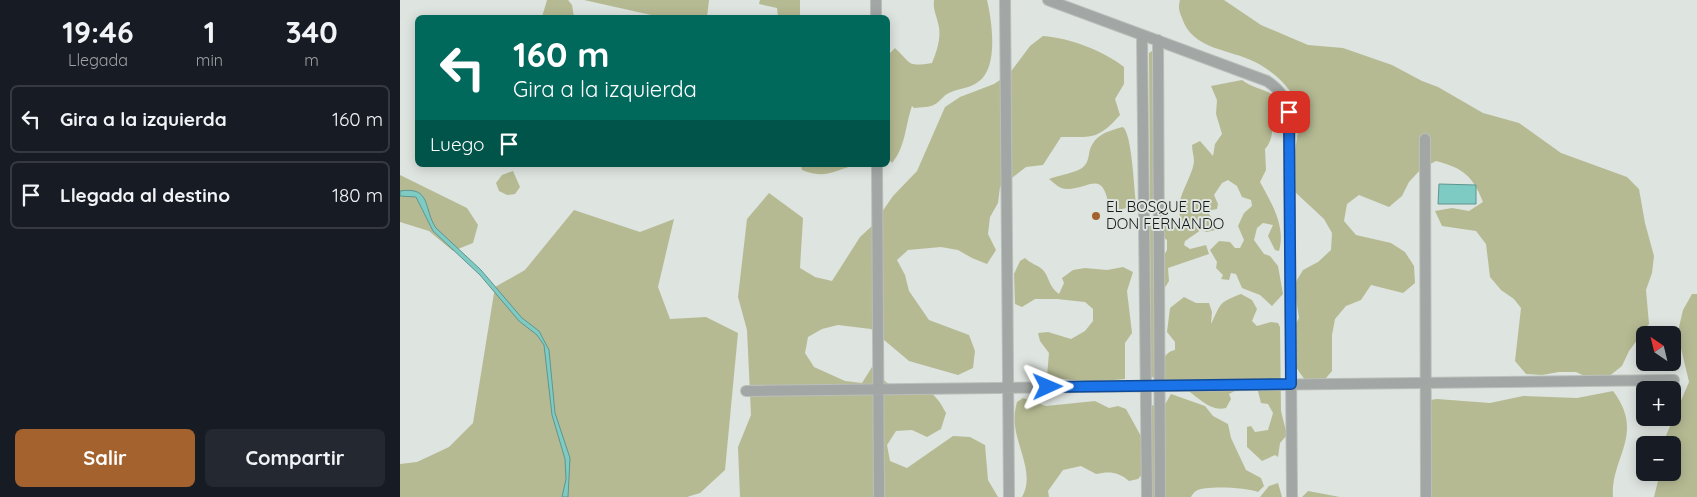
<!DOCTYPE html>
<html lang="es">
<head>
<meta charset="utf-8">
<style>
  :root { --surface:#171b24; --page:#242831; --text:#f1f3f6; --muted:#9ea1a6; --line:#363941; --accent:#a4622e }
  body { margin:0; font-family:Quicksand,sans-serif; background:var(--page); color:var(--text); height:100vh; display:flex; flex-direction:column; font-size:19px; white-space:nowrap }
  * { box-sizing:border-box; margin:0 }
  p { font-size:16px; color:var(--muted) }
  .icon { flex:none; width:28px; height:28px; fill:none; stroke:currentColor; stroke-width:2; stroke-linecap:round; stroke-linejoin:round }
  .map { position:relative; flex:1; overflow:hidden }
  .side { display:flex; flex-direction:column; background:var(--surface); width:400px }
  .side>* { flex:none }
  .top-card { position:absolute; left:15px; top:15px; width:475px; height:152px; border-radius:8px; box-shadow:0 2px 12px #0003; background:#00695c; color:#fff; overflow:hidden }
  .needle { width:32px; rotate:325deg }
  .tools { position:absolute; left:1236px; top:326px; display:grid; gap:10px }
  .tools a { display:grid; place-items:center; width:45px; height:45px; border-radius:8px; background:var(--surface); box-shadow:0 2px 12px #0003; font-size:25px }
  .pin { position:absolute; display:grid; place-items:center; width:42px; height:42px; color:#fff; margin:-21px; border-radius:10px; box-shadow:0 2px 8px #0006 }
  .me { position:absolute; width:55px; margin:-28px; rotate:89deg; stroke-linejoin:round; filter:drop-shadow(0 0 4px #0008) }
  .turn { display:flex; align-items:center; gap:18px; height:105px; padding:0 15px; font-size:22px }
  .turn .icon { width:65px; height:65px; stroke-width:2.5 }
  .turn b { display:block; font-size:35px; line-height:42px }
  .then { display:flex; align-items:center; height:48px; padding:0 15px; background:#0003; gap:10px; font-size:19px }
  .eta { display:flex; justify-content:space-evenly; align-items:center; height:85px; text-align:center }
  .eta b { font-size:30px; font-weight:700; line-height:35px }
  .button { display:flex; gap:10px; margin-top:auto; padding:10px 15px }
  .button a { flex:1; height:58px; border-radius:8px; background:var(--accent); color:#fff; font-size:20px; font-weight:700; line-height:58px; text-align:center }
  .button a+a { background:var(--page); color:var(--text) }
  ul { padding:0; list-style:none }
  li { display:flex; align-items:center; gap:15px; height:68px; margin:0 10px 8px; padding:0 5px; border:2px solid var(--line); border-radius:8px }
  li div { flex:1 }
  li b { display:block; font-size:19px }
  li em { font-style:normal }
  main { display:flex; flex:1; min-height:0 }
  .map>svg:first-child { display:block }
</style>
</head>
<body>
<main>
<section class="side">
<div class="eta">
<div><b>19:46</b><p>Llegada</p></div>
<div><b>1</b><p>min</p></div>
<div><b>340</b><p>m</p></div>
</div>
<ul>
<li><svg class="icon" aria-label="left" viewBox="0 0 24 24"><path d="M17 20v-9H6M10 6l-5 5 5 5"/></svg><div><b>Gira a la izquierda</b></div><em>160 m</em></li>
<li><svg class="icon" aria-label="arrive" viewBox="0 0 24 24"><path d="M6 21V4h12l-3 4 3 4H6"/></svg><div><b>Llegada al destino</b></div><em>180 m</em></li>
</ul>
<div class="button"><a>Salir</a><a>Compartir</a></div>
</section>
<div class="map">
<svg width="1297" height="497" viewBox="0 0 1297 497">
  <rect width="100%" height="100%" fill="#dee4df"/>
  <path fill="#b6ba93" d="M147,0H168L172,5L174,17H142Z
    M184,0H309L307,17H260Z
    M360,0H400V15L407,17H378L377,8L359,4Z
    M534,0H587C592,21 599,68 578,82C569,89 558,88 549,93C544,95 541,100 537,103C531,108 521,107 514,108L512,106C505,126 506,146 492,163L488,158V55L495,48C512,64 507,67 532,63C537,51 542,36 538,23C536,14 533,10 534,0Z
    M780,0H824L861,25L908,45L943,48L992,65L1022,81L1038,87L1083,113L1119,123L1161,153L1227,177L1239,189L1245,223L1254,256L1252,273L1246,290L1249,324L1229,351L1222,366L1208,377L1191,379L1176,372H1159L1142,375L1126,374L1115,361L1121,308L1114,299L1101,290L1090,277L1086,244L1076,231L1042,226L1035,211L1052,208L1069,211L1083,202C1073,176 1063,168 1036,161L1021,169L1009,182L1002,196L989,207L959,195L947,204L944,221L956,235L991,243L1005,252L1014,266L1015,283L1003,293L971,285L961,300L946,306L935,319L932,335V371L921,384L905,380L895,366L891,333L899,318L894,285L903,270L918,262L931,250L932,233L924,219L895,192L891,175L902,107C887,86 878,74 855,62C830,49 792,50 782,18C779,11 778,8 780,0Z
    M643,36C670,38 702,50 724,67V84L715,99L720,115C698,140 692,137 661,137L643,165L626,167L600,187L598,203L590,217L588,234L596,250L587,264L572,258L558,250L541,247L508,250L497,260L505,275L509,291L529,320L569,335L575,351L573,368L558,375L509,361L471,329L438,325L422,329L408,337L405,353L414,367L445,381L462,383L472,367C477,372 483,381 489,384C516,395 528,377 546,413L541,429L527,437L512,430L496,431L487,445L490,461L507,468L553,436L570,437L585,445L588,480L598,497H340L338,447L351,415L347,330L338,297L347,219L369,193L403,218L400,268L415,277L432,281L460,237L473,225L493,196L517,171L545,107L560,97L594,84L609,74L630,46Z
    M752,51L754,202L750,204L749,53Z
    M842,80C853,89 869,89 878,99L871,112C873,124 874,140 865,149L866,170L860,182C872,204 886,227 879,251L875,250L868,236L873,225L863,223L857,228L854,240L864,254L870,256L878,266L883,294L872,306L860,295L842,288L836,274L831,273L829,280L821,279L823,275L816,268L817,262L810,250L819,241L830,242L835,248H840L844,240L838,226L844,213L852,206L851,200L842,197L837,186L828,180L822,183L814,195L818,204L817,209L807,211L817,226L815,230L807,232L801,230L785,241L784,245L790,249L806,245L809,254L768,268L769,281L764,289L759,264L767,250V240L763,237L765,222L774,223L782,220C771,203 793,178 794,161C794,156 792,151 792,145L800,141L813,156L815,144L822,134L816,114L817,100L811,86Z
    M723,127C732,134 734,189 736,203C725,209 720,212 709,206C702,169 690,189 667,189C660,189 655,184 649,179C657,176 677,172 682,168C687,164 688,160 689,154C692,136 707,131 723,127Z
    M401,165H456C433,170 427,180 402,170Z
    M113,171L120,187L115,194L107,195L99,191L96,183L102,175Z
    M0,175L67,208L78,225L73,243L53,251L29,231L0,222Z
    M174,210L240,232L274,219L258,287L270,319L306,317L338,333L325,470L300,493L287,497H0V464L17,462L49,447L73,423L95,287L125,270Z
    M753,219L755,376L751,378L750,221Z
    M625,258C631,264 638,265 643,270C650,278 648,286 659,294L664,283L662,278L673,270L685,268L707,270L723,267L733,272L727,291L732,333L725,343V379C699,382 672,382 647,376L649,353L640,341L638,333L648,332L671,339L685,331L693,321V309L685,302L657,299H635L622,307L615,304L614,274L620,261Z
    M841,294L852,300L857,309L852,321L857,326L871,322L878,323L880,327L881,411L887,435L880,443L878,457L875,455L862,461L847,447V427L851,426L855,432L868,430L873,413L868,404L861,403L858,391H852L845,386L829,394L831,399L826,408C811,412 799,398 787,390L778,392L761,385C762,372 759,353 775,350V342L767,332L770,308L784,297L796,303H809L812,312L811,324C822,302 818,303 841,294Z
    M1292,294H1297V497H1254L1260,473L1272,472V445H1262L1289,382L1280,344L1279,327L1283,310Z
    M1213,391C1246,434 1210,458 1213,497H1030L1023,401L1037,399L1090,403L1123,396L1177,398Z
    M771,394L805,406L813,416L828,424L831,438L846,470L861,478L864,486L858,492C848,488 806,485 796,491C794,492 792,495 791,497H763L765,461L760,413Z
    M623,398L646,406L695,401L709,408L718,406L726,409L742,438L744,472L738,479L729,481C719,472 709,471 696,474L681,466L663,470L648,491L649,497H622C635,475 617,448 615,425C614,418 615,409 617,402Z
    M752,405L755,406L756,497H751Z
    M878,483L882,497H860L869,486Z
    M908,491L940,497H902Z"/>
  <path fill="#7ecbc3" stroke="#5f958f" d="M1039,184L1076,185V204H1038Z
    M0,191C32,186 23,209 36,228L81,270L122,318L139,331L149,350L155,413L170,458L168,497H162L166,479L165,459L152,415L144,345L137,335L119,321L80,275L33,231L16,197L0,196Z"/>
  <g fill="none" stroke-linecap="round" stroke-linejoin="round">
    <defs>
      <path id="minor" d="M476,0V18
        M605,0L609,497
        M648,0L867,81C879,89 885,97 889,111L892,497
        M742,35L747,497
        M758,40L760,497
        M1025,139L1026,497
        M477,165L479,497
        M346,391L1274,380"/>
    </defs>
    <use href="#minor" stroke="#babfbb" stroke-width="12"/>
    <use href="#minor" stroke="#a2a6a4" stroke-width="10"/>
  </g>
  <g fill="none" stroke-linecap="round" stroke-linejoin="round">
    <defs>
      <path id="route" d="M648,387L891,384L889,112"/>
    </defs>
    <use href="#route" stroke="#114b97" stroke-width="12"/>
    <use href="#route" stroke="#1a73e8" stroke-width="9"/>
  </g>
  <circle fill="#a4622e" stroke="#dee4df" stroke-width="2" cx="696" cy="216" r="5"/>
  <g text-anchor="middle" stroke-width="4" stroke-linejoin="round" paint-order="stroke">
    <g font-size="15" fill="#161816" stroke="#dee4df" text-anchor="start">
      <text x="706" y="212">EL BOSQUE DE<tspan x="706" dy="17">DON FERNANDO</tspan></text>
    </g>
  </g>
</svg>
<div class="tools">
<a><svg class="needle" viewBox="-14 -14 28 28"><path d="M0-13l5 13h-10z" fill="#e53935"/><path d="M0 13l5-13h-10z" fill="#9ea1a6"/></svg></a>
<a>+</a>
<a>−</a>
</div>
<div class="pin" style="left:889px;top:112px;background:#d93025"><svg class="icon" aria-label="arrive" viewBox="0 0 24 24"><path d="M6 21V4h12l-3 4 3 4H6"/></svg></div>
<svg class="me" style="left:648px;top:387px" viewBox="-20 -20 40 40"><path d="M0-17L14 15 0 8-14 15z" fill="#1a73e8" stroke="#fff" stroke-width="4"/></svg>
<div class="top-card">
<div class="turn"><svg class="icon" aria-label="left" viewBox="0 0 24 24"><path d="M17 20v-9H6M10 6l-5 5 5 5"/></svg><div><b>160 m</b>Gira a la izquierda</div></div>
<div class="then">Luego<svg class="icon" aria-label="arrive" viewBox="0 0 24 24"><path d="M6 21V4h12l-3 4 3 4H6"/></svg></div>
</div>
</div>
</main>
</body>
</html>
